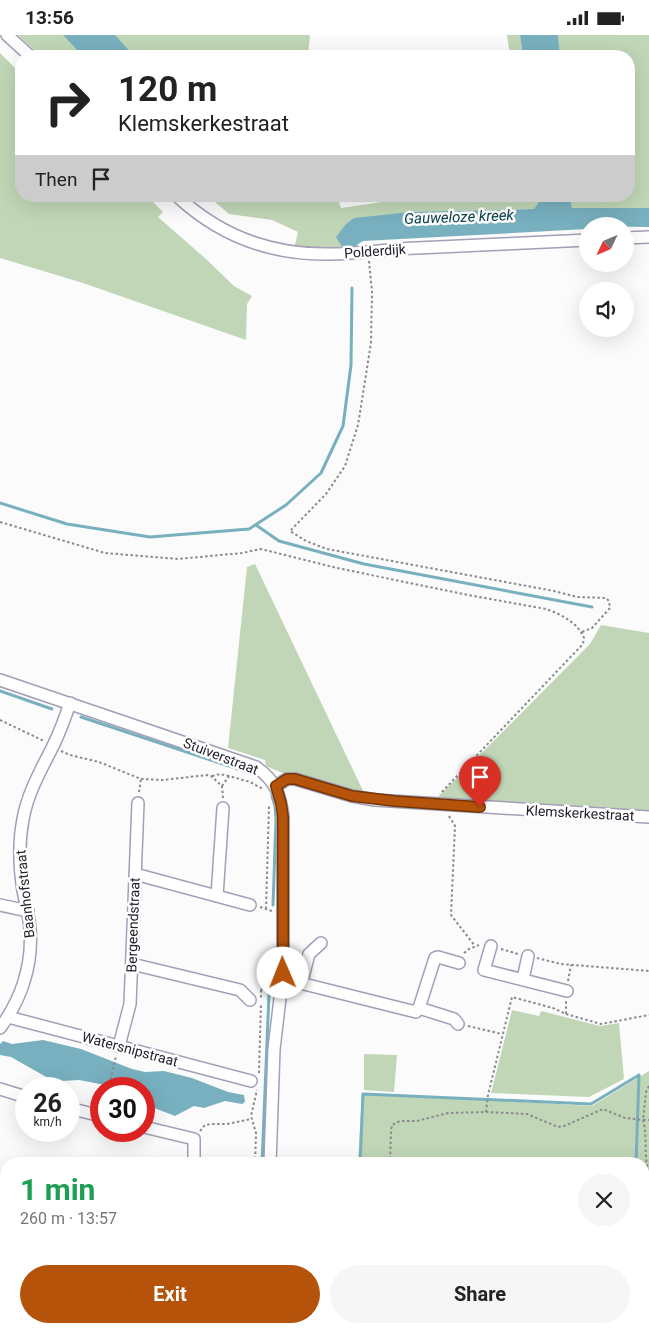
<!DOCTYPE html>
<html lang="en">
<head>
<meta charset="utf-8">
<style>
  :root { --surface:#fff; --page:#f6f6f6; --text:#222; --muted:#767676; --accent:#b45309 }
  body { margin:0; font-family:Roboto,sans-serif; background:var(--page); color:var(--text); height:100vh; display:flex; flex-direction:column; font-size:19px; white-space:nowrap }
  * { box-sizing:border-box; margin:0 }
  p { font-size:16px; color:var(--muted) }
  .icon { flex:none; width:28px; height:28px; fill:none; stroke:currentColor; stroke-width:2; stroke-linecap:round; stroke-linejoin:round }
  .map { position:relative; flex:1; overflow:hidden }
  .details { position:absolute; left:0px; top:1122px; width:650px; height:176px; display:flex; flex-direction:column; background:var(--surface); border-radius:20px 20px 0 0; box-shadow:0 5px 20px #0002 }
  .details>* { flex:none }
  .guide { position:absolute; left:15px; top:15px; width:620px; height:152px; border-radius:20px; box-shadow:0 5px 20px #0002; background:#fff; color:var(--text); overflow:hidden }
  .needle { width:32px; rotate:226deg }
  .buttons { position:absolute; left:579px; top:182px; display:grid; gap:10px }
  .buttons a { display:grid; place-items:center; width:55px; height:55px; border-radius:50%; background:var(--surface); box-shadow:0 5px 20px #0002; font-size:25px }
  .speed { position:absolute; left:15px; top:1042px; display:flex; gap:10px; font-size:25px; font-weight:700; text-align:center }
  .speed>* { display:grid; place-content:center; width:65px; height:65px; border-radius:50%; background:var(--surface); box-shadow:0 5px 20px #0002; line-height:1 }
  .speed small { font-size:12px; font-weight:400 }
  .speed .limit { border:8px solid #d22; background:#fff; color:#111 }
  .pin { position:absolute; display:grid; place-items:center; width:42px; height:42px; color:#fff; margin:-51px -21px; border-radius:50% 50% 50% 0; rotate:-45deg; box-shadow:0 0 5px #0007 }
  .pin .icon { rotate:45deg }
  .me { position:absolute; width:55px; margin:-28px; rotate:359deg; stroke-linejoin:round; filter:drop-shadow(0 0 4px #0008) }
  .turn { display:flex; align-items:center; gap:18px; height:105px; padding:0 20px; font-size:22px }
  .turn .icon { width:65px; height:65px; stroke-width:2.5 }
  .turn b { display:block; font-size:35px; line-height:42px }
  .then { display:flex; align-items:center; height:48px; padding:0 20px; background:#0003; gap:10px; font-size:19px }
  .round { display:grid; place-items:center; flex:none; width:52px; height:52px; border-radius:26px; background:var(--page) }
  .summary { display:flex; align-items:center; justify-content:space-between; height:85px; padding:0 20px }
  h1 { font-size:30px; font-weight:700; line-height:38px; color:#1e9e55 }
  .primary-button { display:flex; gap:10px; margin-top:auto; padding:10px 20px }
  .primary-button a { flex:1; height:58px; border-radius:30px; background:var(--accent); color:#fff; font-size:20px; font-weight:700; line-height:58px; text-align:center }
  .primary-button a+a { background:var(--page); color:var(--text) }
  .status { display:flex; justify-content:space-between; align-items:center; height:35px; padding:0 25px; background:var(--surface); direction:ltr }
  .status svg { height:14px; fill:currentColor }
  .map>svg:first-child { display:block }
</style>
</head>
<body>
<div class="status"><b>13:56</b><svg viewBox="0 0 49 12"><path d="M0 12V9h3v3zM5 12V6h3v6zM10 12V3h3v9zM15 12V0h3v12zM26 1h20v11H26zM47 4h2v5h-2z"/></svg></div>
<div class="map">
<svg width="649" height="1298" viewBox="0 0 649 1298">
  <rect width="100%" height="100%" fill="#fbfbfb"/>
  <path fill="#c0d6b6" d="M18,0H310L308,21H41Z
    M507,0H520L523,21H510Z
    M558,0H649V173H572L570,161H629V21H560Z
    M0,18L21,39V161H147L163,177L158,182L206,224L234,251L252,261L247,269L246,305L83,248L0,223Z
    M208,161H337L341,173L396,165L478,161H540L539,167L534,174L410,177L344,215L294,214L298,197L272,185L229,179Z
    M255,529L365,760L296,740L285,739L266,731L265,725L228,713L247,532Z
    M601,590L649,598V778L434,766L590,609Z
    M512,975L539,981L541,976L600,991L619,988L624,1044L589,1062L491,1058Z
    M364,1019L397,1020L394,1057L364,1055Z
    M649,1036V1298H349V1292H644V1129H358L362,1058L592,1071Z"/>
  <path fill="#78b0bf" d="M63,0H115L134,21H83Z
    M520,0H558L560,21H523Z
    M540,161H570L572,173H649V192L588,191L587,194L363,206L358,209L355,214L344,215L336,202L346,189L354,183L410,177L534,174L539,167Z
    M43,1005L81,1014L132,1034L145,1037L164,1036L192,1043L228,1057L244,1060L245,1067L242,1069L225,1066L204,1073L194,1071L175,1081L144,1069V1054H112L100,1049L79,1045L62,1046L48,1043L11,1022L0,1020V1009L3,1006L12,1009Z"/>
  <g fill="none" stroke-linecap="round" stroke-linejoin="round">
    <path stroke="#78b0bf" stroke-width="3" d="M0,468L67,489L150,502L249,494L286,470L321,438L343,391L351,330L352,253
      M256,490L279,506L364,529L592,572
      M0,656L52,674
      M81,682L256,740
      M272,761L275,771L276,784L273,870
      M262,1129L269,959
      M360,1129L363,1059L591,1069L639,1040
      M636,1129L639,1040
      M255,1298V1292
      M354,1298V1292
      M631,1298V1292"/>
    <defs>
      <path id="minor" d="M7,0L30,21
        M177,161C220,201 272,220 329,219C359,219 388,214 417,213C474,210 531,208 588,205
        M625,203L649,202
        M0,645L256,732C276,746 280,759 283,782V938L274,1014L270,1129
        M276,751L287,744H295L352,761L375,765L649,782
        M135,839L250,870
        M217,861L223,773
        M0,870L28,876
        M491,911L484,935L567,956
        M132,929L240,955L250,965
        M523,944L528,921
        M282,948H300L416,977L419,973L435,923L438,922L459,928
        M300,948L303,942L309,919L321,908
        M419,973L454,984L458,989
        M8,982L251,1046
        M0,993C21,965 33,930 30,894C29,878 24,864 22,849C19,827 19,805 23,784C28,757 41,735 53,711C60,697 65,683 70,668
        M119,1011L130,969L138,768
        M0,1054L26,1062
        M69,1073L101,1081
        M144,1092L194,1104V1129
        M0,1147L6,1149
        M0,1216H6
        M4,1298L6,1235
        M91,1298V1292
        M187,1298V1292
        M262,1298L263,1292
        M503,1298V1292
        M649,1298V1285"/>
    </defs>
    <use href="#minor" stroke="#a39fb8" stroke-width="14"/>
    <path stroke="#8a898e" stroke-width="2" stroke-dasharray="2.5 2.5" stroke-linecap="butt" d="M369,226L372,257L371,308L358,390L345,431L326,459L290,496L306,506L327,514L554,556L577,562L606,563L609,566L610,573L592,593L582,597
      M0,487L105,518L178,524L242,518L261,514L337,533L468,560L546,574C561,579 578,588 584,603L583,609L440,759
      M0,685L44,706
      M61,716L70,720L99,727L141,744L163,745L207,740L211,741L222,751L223,763
      M212,741L220,739L229,741
      M222,751L229,741L250,747L263,754
      M139,757L141,744
      M449,781L455,791L451,880L475,911
      M260,872L272,876
      M266,874L269,771
      M501,914L518,919
      M464,918L469,914L479,910
      M537,923L561,929L649,936
      M568,946L571,930
      M261,955V963
      M261,955L271,946
      M566,979L601,989L649,980
      M468,991L502,999
      M259,1038L261,968
      M649,1051L646,1057L643,1085H649
      M108,1054L116,1021
      M486,1077L488,1060L512,962L553,973L566,979V966
      M200,1096L205,1090L211,1089H227L251,1084
      M255,1129L256,1098L251,1081L257,1055
      M390,1129L391,1095L392,1090L400,1086H417L448,1078L486,1077L527,1079L558,1092L564,1091L603,1074L625,1083L643,1085C648,1102 643,1121 649,1138
      M0,1197L6,1198
      M248,1298V1292
      M384,1298V1292"/>
    <use href="#minor" stroke="#fff" stroke-width="11"/>
  </g>
  <g fill="none" stroke-linecap="round" stroke-linejoin="round">
    <defs>
      <path id="route" d="M283,938V782L281,768L276,751L287,744H295L352,761L394,766L480,772"/>
    </defs>
    <use href="#route" stroke="#753606" stroke-width="12"/>
    <use href="#route" stroke="#b45309" stroke-width="9"/>
  </g>
  <g text-anchor="middle" stroke-width="5" stroke-linejoin="round" paint-order="stroke">
    <g font-size="14" fill="#23212b" stroke="#fff">
      <text transform="translate(375 216) rotate(-4)" y="5">Polderdijk</text>
      <text transform="translate(221 721) rotate(21)" y="5">Stuiverstraat</text>
      <text transform="translate(580 778) rotate(3)" y="5">Klemskerkestraat</text>
      <text transform="translate(25 859) rotate(-96)" y="5">Baanhofstraat</text>
      <text transform="translate(133 890) rotate(-88)" y="5">Bergeendstraat</text>
      <text transform="translate(130 1014) rotate(15)" y="5">Watersnipstraat</text>
    </g>
    <g font-size="15" font-style="italic" fill="#0d414c" stroke="#fff">
      <text transform="translate(459 182) rotate(-2)" y="5">Gauweloze kreek</text>
    </g>
  </g>
</svg>
<div class="buttons">
<a><svg class="needle" viewBox="-14 -14 28 28"><path d="M0-13l5 13h-10z" fill="#e53935"/><path d="M0 13l5-13h-10z" fill="#767676"/></svg></a>
<a><svg class="icon" aria-label="sound" viewBox="0 0 24 24"><path d="M4 9h4l5-4v14l-5-4H4zM17 9q2 3 0 6"/></svg></a>
</div>
<div class="speed"><div>26<small>km/h</small></div><div class="limit">30</div></div>
<div class="pin" style="left:480px;top:772px;background:#d93025"><svg class="icon" aria-label="arrive" viewBox="0 0 24 24"><path d="M6 21V4h12l-3 4 3 4H6"/></svg></div>
<svg class="me" style="left:283px;top:938px" viewBox="-20 -20 40 40"><circle r="19" fill="#fff"/><path d="M0-13L10 11 0 6-10 11z" fill="#b45309"/></svg>
<div class="guide">
<div class="turn"><svg class="icon" aria-label="right" viewBox="0 0 24 24"><path d="M7 20v-9h11M14 6l5 5-5 5"/></svg><div><b>120 m</b>Klemskerkestraat</div></div>
<div class="then">Then<svg class="icon" aria-label="arrive" viewBox="0 0 24 24"><path d="M6 21V4h12l-3 4 3 4H6"/></svg></div>
</div>
<section class="details">
<div class="summary"><div><h1>1 min</h1><p>260 m · 13:57</p></div><a class="round"><svg class="icon" aria-label="close" viewBox="0 0 24 24"><path d="M6 6l12 12M18 6L6 18"/></svg></a></div>
<div class="primary-button"><a>Exit</a><a>Share</a></div>
</section>
</div>
</body>
</html>
